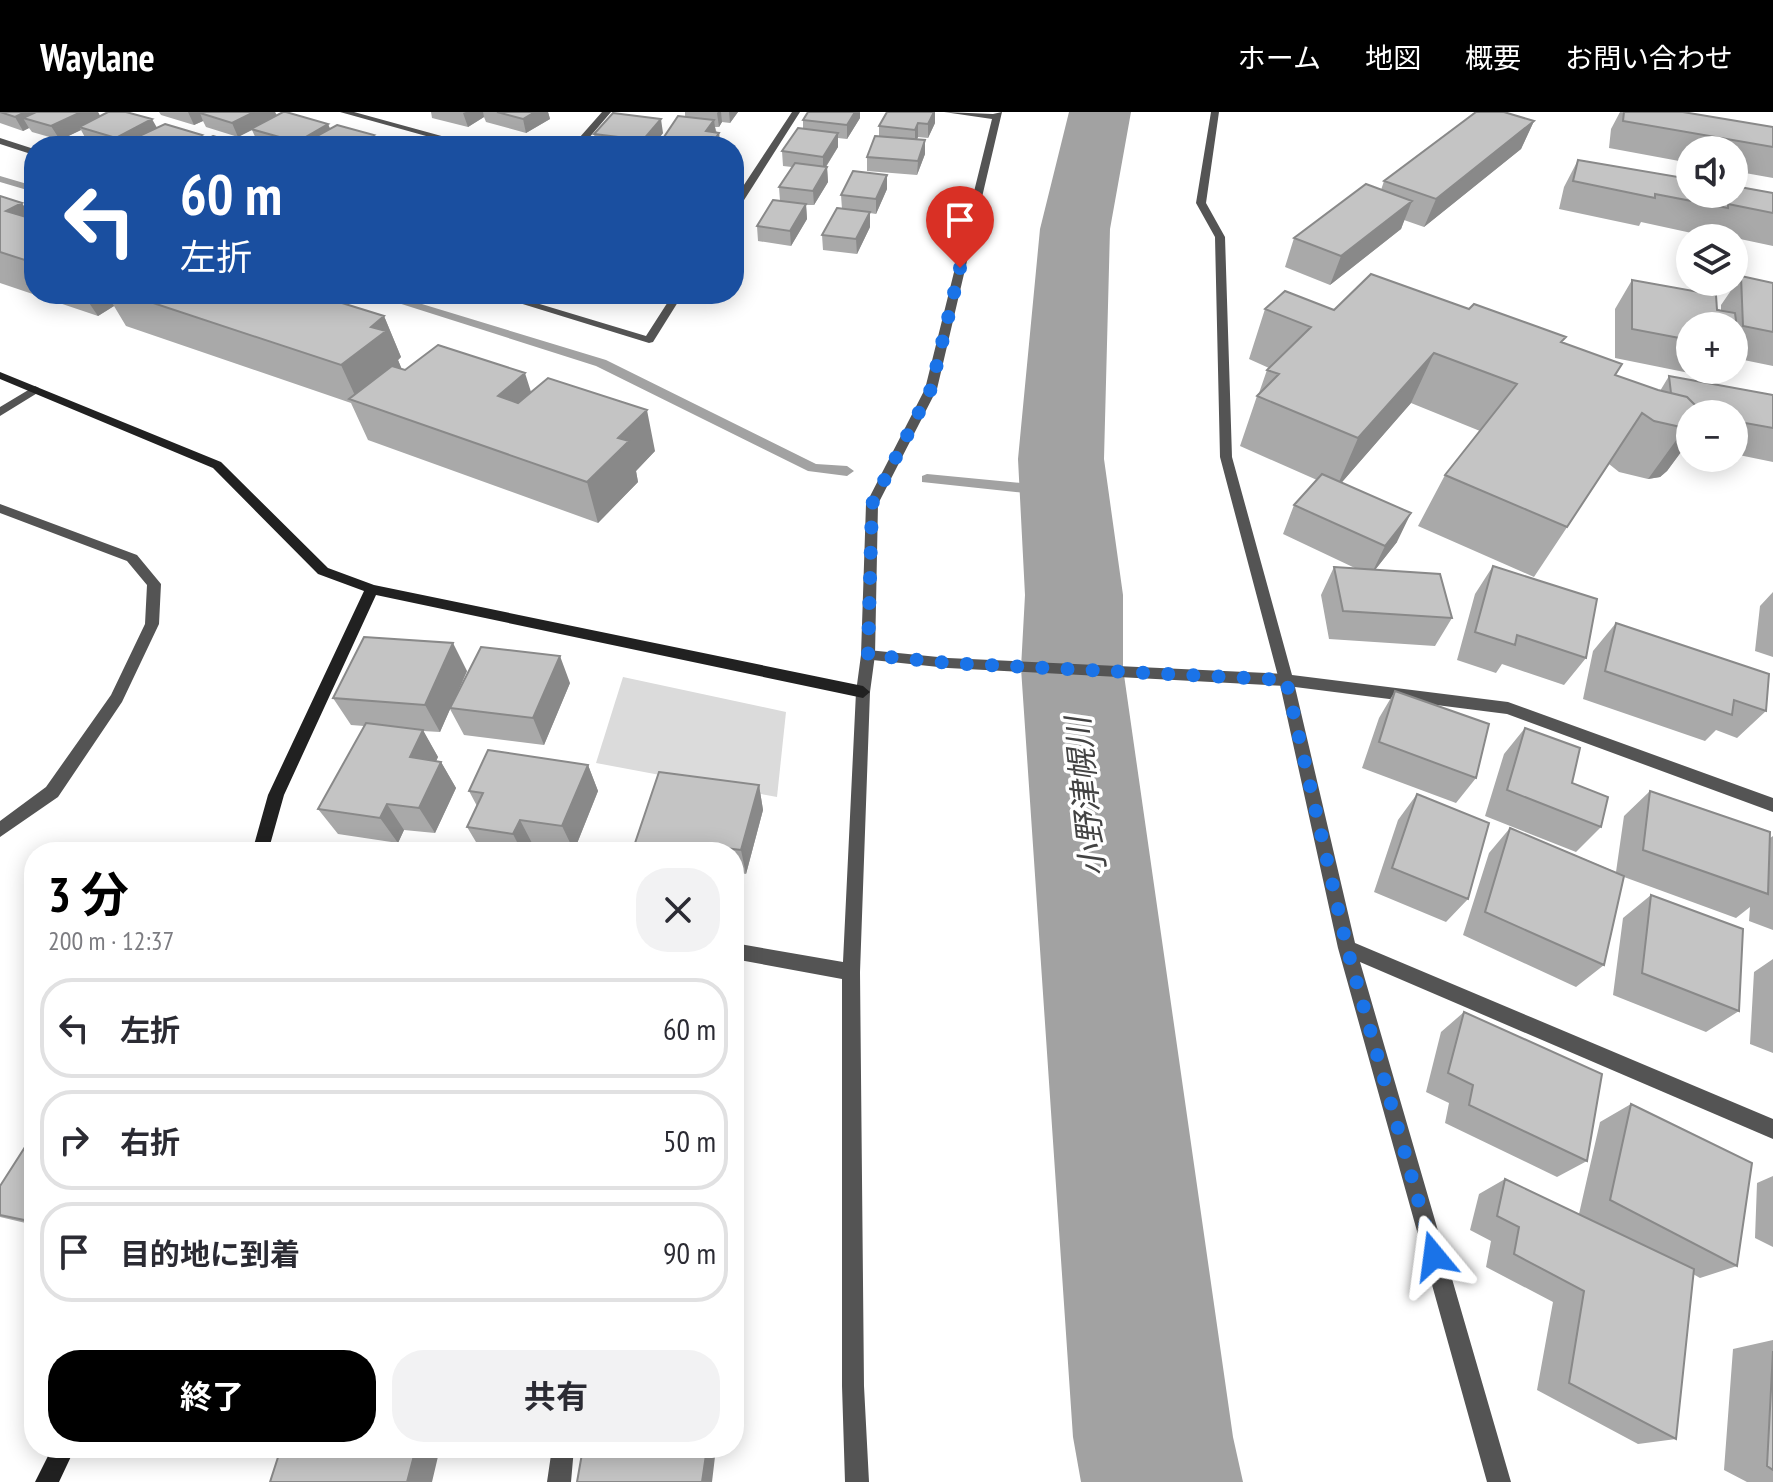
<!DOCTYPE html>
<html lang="ja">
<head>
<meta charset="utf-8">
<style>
  :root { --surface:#fff; --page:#f2f2f3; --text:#2b2b33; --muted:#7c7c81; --line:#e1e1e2; --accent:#000 }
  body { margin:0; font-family:"PT Sans Narrow","Noto Sans JP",sans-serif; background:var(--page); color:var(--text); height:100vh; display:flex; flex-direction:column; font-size:30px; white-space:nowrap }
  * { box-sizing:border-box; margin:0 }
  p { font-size:26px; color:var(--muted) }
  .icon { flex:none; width:44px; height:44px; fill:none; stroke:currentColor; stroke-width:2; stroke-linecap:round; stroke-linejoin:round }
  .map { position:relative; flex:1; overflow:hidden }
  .details { position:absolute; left:24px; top:730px; width:720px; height:616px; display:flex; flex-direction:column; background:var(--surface); border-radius:32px; box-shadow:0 4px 20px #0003 }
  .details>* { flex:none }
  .hud { position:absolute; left:24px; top:24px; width:720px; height:168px; border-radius:32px; box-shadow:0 4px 20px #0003; background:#1a4fa0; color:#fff; overflow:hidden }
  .controls { position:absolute; left:1676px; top:24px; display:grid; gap:16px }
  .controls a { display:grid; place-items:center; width:72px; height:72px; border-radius:50%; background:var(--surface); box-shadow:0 4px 20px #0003; font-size:40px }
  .pin { position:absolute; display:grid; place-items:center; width:68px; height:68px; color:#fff; margin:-82px -34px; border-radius:50% 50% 50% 0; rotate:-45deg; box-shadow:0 0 8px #0007 }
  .pin .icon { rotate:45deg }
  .me { position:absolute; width:88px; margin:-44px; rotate:344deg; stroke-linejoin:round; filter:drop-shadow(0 0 6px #0008) }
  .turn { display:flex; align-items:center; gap:28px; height:168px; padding:0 24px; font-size:36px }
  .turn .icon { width:104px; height:104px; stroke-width:2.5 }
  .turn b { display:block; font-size:56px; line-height:68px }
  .round { display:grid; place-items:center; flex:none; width:84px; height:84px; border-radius:32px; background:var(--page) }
  .summary { display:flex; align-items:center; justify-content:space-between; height:136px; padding:0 24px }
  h1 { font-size:48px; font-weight:700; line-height:60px; color:var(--accent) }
  .button { display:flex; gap:16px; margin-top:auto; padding:16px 24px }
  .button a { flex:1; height:92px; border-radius:32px; background:var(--accent); color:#fff; font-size:32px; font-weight:700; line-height:92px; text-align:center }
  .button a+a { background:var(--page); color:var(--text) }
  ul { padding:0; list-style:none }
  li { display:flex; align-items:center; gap:24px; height:100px; margin:0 16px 12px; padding:0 8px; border:4px solid var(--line); border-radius:32px }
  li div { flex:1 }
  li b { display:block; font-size:30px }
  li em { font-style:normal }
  header { display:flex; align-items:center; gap:48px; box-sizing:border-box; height:112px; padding:0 40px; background:var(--accent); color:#fff }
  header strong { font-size:38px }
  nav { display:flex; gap:44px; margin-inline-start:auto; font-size:28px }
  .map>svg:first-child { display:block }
</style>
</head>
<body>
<header>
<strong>Waylane</strong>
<nav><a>ホーム</a><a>地図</a><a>概要</a><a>お問い合わせ</a></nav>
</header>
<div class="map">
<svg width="1773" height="1370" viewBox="0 0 1773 1370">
  <rect width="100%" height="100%" fill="#fff"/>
  <path fill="#dbdbdb" d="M623,565L786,600L777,685L596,651Z"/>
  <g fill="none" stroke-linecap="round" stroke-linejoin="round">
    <path fill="#a2a2a2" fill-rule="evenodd" d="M0,64L34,74V80L0,70Z
      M370,182H389L606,248L816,352L847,354L854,359L847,364L808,359L596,254Z
      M927,362L1064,375L1071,380L1064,385L922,370V364Z"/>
    <path fill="#a2a2a2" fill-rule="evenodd" d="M1069,0H1131L1110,117L1104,347L1123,483V556L1233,1325L1243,1370H1081L1073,1325L1021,556L1025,483L1018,347L1040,117Z"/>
    <path fill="#545454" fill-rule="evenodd" d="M35,274L39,276V280L0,304V295Z
      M0,392L137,443L161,472L159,512L122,590L58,685L0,725V709L46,675L111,583L145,512L147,473L127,449L0,401Z
      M868,538L948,546L1286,562L1293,568L1286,574L948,556L863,547L861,543L863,539Z"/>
    <path fill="#545454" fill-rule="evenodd" d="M340,0H354L478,34H462Z
      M602,0H611L582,34H572Z
      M792,0H800L739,96L734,99V88Z
      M944,0L993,2L1002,0L937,277L878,392L875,543L870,580L860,860L864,1274L869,1370H845L842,1274V867L734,847V831L843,850L856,580L861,543L866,392L925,277L992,7Z
      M1211,0H1219L1206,91L1225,125L1232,345L1292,563L1508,590L1773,686V700L1507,602L1295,575L1355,831L1773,1007V1027L1360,850L1511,1370H1487L1338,836L1279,568L1220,345L1215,125L1196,91Z
      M0,26L34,37V43L0,32Z
      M490,182H506L646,224L673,182H683L653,230L649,231Z
      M552,1336H574L571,1370H547Z"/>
    <path fill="#212121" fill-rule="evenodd" d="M0,260L221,350L328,456L374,473L863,574L870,580L863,586L376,483L284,683L268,740H252L268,683L364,479L318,462L213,356L0,267Z
      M52,1336H75L59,1370H35Z"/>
  </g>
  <path fill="#a9a9a9" d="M0,0H98L100,4L157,16L205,29L245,34H104L87,29L81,18L60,28L32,20L29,16L23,19L0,11Z
    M159,0H275L277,3L328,12L330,17L379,34H268L258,31L252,18L238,25L206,15L203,9L194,13L161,3Z
    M431,0H548L550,7L526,21L486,10L484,5L468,15L432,6Z
    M685,0H738L730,11L722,10L719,15H715L721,34H663L662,28L685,5Z
    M808,0H860V6L847,27L838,26V35L826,55H827L828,70L814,93H806L807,107L791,134L758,129L757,114L780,89L779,75L792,55L783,54L782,39L803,16V8Z
    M1620,0H1683L1773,15V66L1734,59V38H1690V51L1609,36L1611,17Z
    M1534,9L1521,37L1424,115L1404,108L1401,117L1330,173L1285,155L1294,126L1381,78L1384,69Z
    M935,11L928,26L918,25L917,27L925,42L917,63L867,59V45L879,24V14Z
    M663,21L653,34H596L594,22Z
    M1578,48L1773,81V134L1712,121L1710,125L1641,110L1639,114L1559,97L1564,75Z
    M887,77L876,102L870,101V115L857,142L823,138L822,123L842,97L841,83Z
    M0,84L30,103L34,101V182H273L274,184L384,204L401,245L398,248L402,258L531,280L655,339L636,359L638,370L598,411L368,328L351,291L126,214L114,194L98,204L0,171Z
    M1741,164L1773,171V254L1734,246V214H1690V258H1725L1719,267L1615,246V197L1632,168L1721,198V193Z
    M1265,197L1334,198L1562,231L1622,252L1616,263L1660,279L1669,264L1773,283V350L1734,342V302H1690V334L1686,333L1667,359L1660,365L1648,367L1619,360L1609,352L1534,465L1418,414L1445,363L1480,319L1411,291L1342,370L1397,430L1375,458L1452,506L1435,534L1329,527L1321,483L1334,455L1357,457L1283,422L1294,393L1317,368L1240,334L1257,284L1259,281L1267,258L1269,256L1249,247Z
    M1493,454L1586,546L1564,573L1502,552L1496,561L1457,548L1475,482Z
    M1773,480V545L1755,539L1760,494Z
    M1616,511L1766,599L1737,626L1716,618L1705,629L1583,587L1593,539Z
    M467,559L453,590L570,571L544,633L464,623L450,597L440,620L423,619L438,645L436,649L441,650L456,676L435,721L404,718L398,731L338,722L318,697L364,614L351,613L333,586Z
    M1395,579L1476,666L1456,691L1362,656L1379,606Z
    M1525,616L1572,671L1601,715L1576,740L1485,704L1504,642Z
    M588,653L598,679L574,739L533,733L529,740H482L467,715L477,694L469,679Z
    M759,673L763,698L746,762L734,760V740H632Z
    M1650,679L1770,726L1773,724V818L1749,809L1750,795L1736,806L1624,765L1604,853L1576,875L1463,823L1489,741L1510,716L1616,760L1624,704Z
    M1417,682L1468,787L1446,810L1374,780L1398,708Z
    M1651,783L1739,899L1706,920L1613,883L1623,806Z
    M1773,847V941L1750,932L1754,860Z
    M1464,900L1587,1049L1557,1065L1445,1011L1449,991L1426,980L1441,920Z
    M1631,992L1737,1154L1700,1166L1693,1162L1676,1327L1638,1332L1537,1278L1553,1190L1486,1155L1491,1129L1470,1118L1479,1082L1505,1067L1579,1102L1600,1010Z
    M34,1034V1113L0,1105V1074Z
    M1773,1064V1135L1755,1126L1757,1071Z
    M1773,1228V1370H1747L1724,1358L1733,1237Z"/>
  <path fill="#898989" d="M25,0H62L23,6L29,16L23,19L15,5Z
    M81,0H98L102,8L79,15L81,18L60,28L51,14Z
    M188,0H221L200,1L203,9L194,13Z
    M254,0H275L277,5L238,25L232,11Z
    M466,0H483L484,5L468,15L463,1Z
    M535,0H548L550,7L526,21L523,7Z
    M718,0H721L722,10L719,15L717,1Z
    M729,0H738L730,11Z
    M855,0H860V6L847,27V13Z
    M934,0H935V11L928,26V12Z
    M152,7L160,21L122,32L123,34H120L116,26Z
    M661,7L663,21L653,34H644L643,28Z
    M714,8L716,22L708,34L706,19Z
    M1534,9L1521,37L1424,115L1436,87Z
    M918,11V25L915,32V18Z
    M328,12L334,26L304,31L306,34H299L297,30Z
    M719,21L721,34H711V33Z
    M838,21V35L823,59V45Z
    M202,23L207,34H180Z
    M374,23L379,34H355Z
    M925,28V42L917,63L918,49Z
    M827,55L828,70L814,93L813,79Z
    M887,63V77L876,102V87Z
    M1412,89L1401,117L1330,173L1341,144Z
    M22,91L34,109L6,99Z
    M806,92L807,107L791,134L790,119Z
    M870,100V115L857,142L856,127Z
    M83,182H106L114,194L98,204Z
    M384,204L401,245L398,248L403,260L358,290L341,253L371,215Z
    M1434,241L1411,291L1336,377L1358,326Z
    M525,261L538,302L498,284Z
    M647,298L655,339L636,359L638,370L598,411L587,370L618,326Z
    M1690,315V328L1667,359L1660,365L1648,367L1685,316Z
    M1411,401L1397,430L1371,463L1385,434Z
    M453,531L467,559L440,620L425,593Z
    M560,544L570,571L544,633L533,606Z
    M423,618L438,645L426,671L410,645Z
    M441,650L456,676L435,721L419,696Z
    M588,653L598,679L574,739L562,714Z
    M759,673L763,698L746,762L741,738Z
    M387,692L404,718L398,731L380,706Z
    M520,708L533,733L529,740H522L513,722Z
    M737,857L742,878L734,920V870Z
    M416,1336H440L432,1370H407Z
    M707,1336H716L712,1370H702Z"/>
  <path fill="#c4c4c4" stroke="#898989" stroke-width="2" d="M0,0H25L15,5Z
    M36,0H81L51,14L23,6Z
    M108,0H126L152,7L116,26L79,15Z
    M202,0H254L232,11L200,1Z
    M283,0H286L328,12L297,30L251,17Z
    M497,0H535L523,7Z
    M808,0H855L847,13L803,8Z
    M887,0H934L928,12L918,11L915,18L879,14Z
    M1476,0H1504L1534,9L1436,87L1384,69Z
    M1624,0H1683L1773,15V35L1623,9Z
    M613,1L661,7L643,28L594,22Z
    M678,4L714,8L706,19L719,21L711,33L662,28Z
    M165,12L202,23L180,34H127L122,32Z
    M337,13L374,23L355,34H314L304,31Z
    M798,16L838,21L823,45L782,39Z
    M213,24L245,34H194Z
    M875,24L925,28L918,49L867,45Z
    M394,26L422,34H380Z
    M1578,48L1690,67V82H1734V74L1773,81V101L1728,92V96L1655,82V86L1573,69Z
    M795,51L827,55L813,79L779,75Z
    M853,59L887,63L876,87L841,83Z
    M1366,72L1412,89L1341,144L1294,126Z
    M0,84L22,91L6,99L26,105L34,101V151L0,140Z
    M773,88L806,92L790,119L757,114Z
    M837,96L870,100L856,127L822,123Z
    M1371,162L1469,197L1474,192L1566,225L1561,230L1622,252L1615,263L1658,278L1687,285L1704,302H1690V315L1685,316L1654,309L1642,301L1567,415L1445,363L1517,272L1434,241L1358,326L1257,284L1279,262L1267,258L1311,215L1265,197L1285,179L1334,198Z
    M1741,164L1773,171V220L1743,214Z
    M1632,168L1716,183L1717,198L1735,201L1740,238L1734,237V214H1690V228L1632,217Z
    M126,182H266L277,185L282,182H313L384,204L371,215L386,219L341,253Z
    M438,233L525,261L498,284L518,291L548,266L647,298L618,326L629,329L587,370L349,287L392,254L405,258Z
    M1669,264L1773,283V316L1734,309V302H1704L1687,285L1671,281Z
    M1322,362L1411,401L1385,434L1294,393Z
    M1493,454L1597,487L1586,546L1517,523L1515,533L1475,520Z
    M1334,455L1440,462L1452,506L1343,499Z
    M1616,511L1769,562L1766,599L1734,588L1732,603L1605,559Z
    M364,525L453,531L425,593L333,586Z
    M481,535L560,544L533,606L450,596Z
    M1395,579L1489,612L1476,666L1379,630Z
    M366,611L423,618L410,645L441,650L419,696L387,692L380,706L318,697Z
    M1525,616L1580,636L1572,671L1608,685L1601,715L1507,678Z
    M488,638L588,653L562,714L520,708L513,722L467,715L483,681L469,679Z
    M659,660L759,673L741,738L710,734L708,740H632Z
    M1650,679L1770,720L1768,782L1643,738Z
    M1417,682L1489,711L1468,787L1392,756Z
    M1510,716L1624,764L1604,853L1485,800Z
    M1651,783L1743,817L1739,899L1642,861Z
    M1464,900L1602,962L1587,1049L1469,993L1473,973L1448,961Z
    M1631,992L1752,1051L1737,1154L1610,1088Z
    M27,1032L34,1034V1110L0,1103V1074Z
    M1505,1067L1694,1157L1676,1327L1569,1271L1584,1179L1514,1142L1519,1115L1497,1104Z
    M1773,1239V1358L1767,1354Z
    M281,1336H416L407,1370H270Z
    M583,1336H707L702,1370H577Z"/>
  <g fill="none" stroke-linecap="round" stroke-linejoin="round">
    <path stroke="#1a73e8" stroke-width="14" stroke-dasharray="0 25.2" d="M960,156L931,277L872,392L868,543L948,551L1286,568L1347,836L1434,1144"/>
  </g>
  <g text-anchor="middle" stroke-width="7" stroke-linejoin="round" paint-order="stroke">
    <g font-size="32" font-style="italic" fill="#434343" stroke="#fff">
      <text transform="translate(1086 685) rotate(-96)" y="11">小野津幌川</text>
    </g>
  </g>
</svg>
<div class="controls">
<a><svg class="icon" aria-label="sound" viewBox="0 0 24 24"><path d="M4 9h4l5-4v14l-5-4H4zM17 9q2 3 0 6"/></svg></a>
<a><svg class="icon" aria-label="layers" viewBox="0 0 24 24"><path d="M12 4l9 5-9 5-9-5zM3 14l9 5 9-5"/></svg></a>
<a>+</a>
<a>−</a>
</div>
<div class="pin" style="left:960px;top:156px;background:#d93025"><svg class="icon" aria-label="arrive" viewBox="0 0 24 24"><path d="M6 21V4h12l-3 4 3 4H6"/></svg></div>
<svg class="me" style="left:1434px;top:1144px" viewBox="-20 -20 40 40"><path d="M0-17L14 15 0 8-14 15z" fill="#1a73e8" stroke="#fff" stroke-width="4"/></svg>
<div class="hud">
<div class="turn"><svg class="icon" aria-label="left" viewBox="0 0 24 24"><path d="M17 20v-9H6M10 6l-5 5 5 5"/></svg><div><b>60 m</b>左折</div></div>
</div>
<section class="details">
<div class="summary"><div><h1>3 分</h1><p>200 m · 12:37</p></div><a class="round"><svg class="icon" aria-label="close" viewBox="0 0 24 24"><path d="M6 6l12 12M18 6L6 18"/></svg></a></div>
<ul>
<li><svg class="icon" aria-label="left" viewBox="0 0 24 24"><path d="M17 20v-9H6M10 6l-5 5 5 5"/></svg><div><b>左折</b></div><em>60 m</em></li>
<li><svg class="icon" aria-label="right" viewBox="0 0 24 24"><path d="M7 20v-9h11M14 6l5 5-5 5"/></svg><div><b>右折</b></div><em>50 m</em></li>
<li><svg class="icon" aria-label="arrive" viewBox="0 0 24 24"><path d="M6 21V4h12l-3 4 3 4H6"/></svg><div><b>目的地に到着</b></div><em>90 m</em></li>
</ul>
<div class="button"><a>終了</a><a>共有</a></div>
</section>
</div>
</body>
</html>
